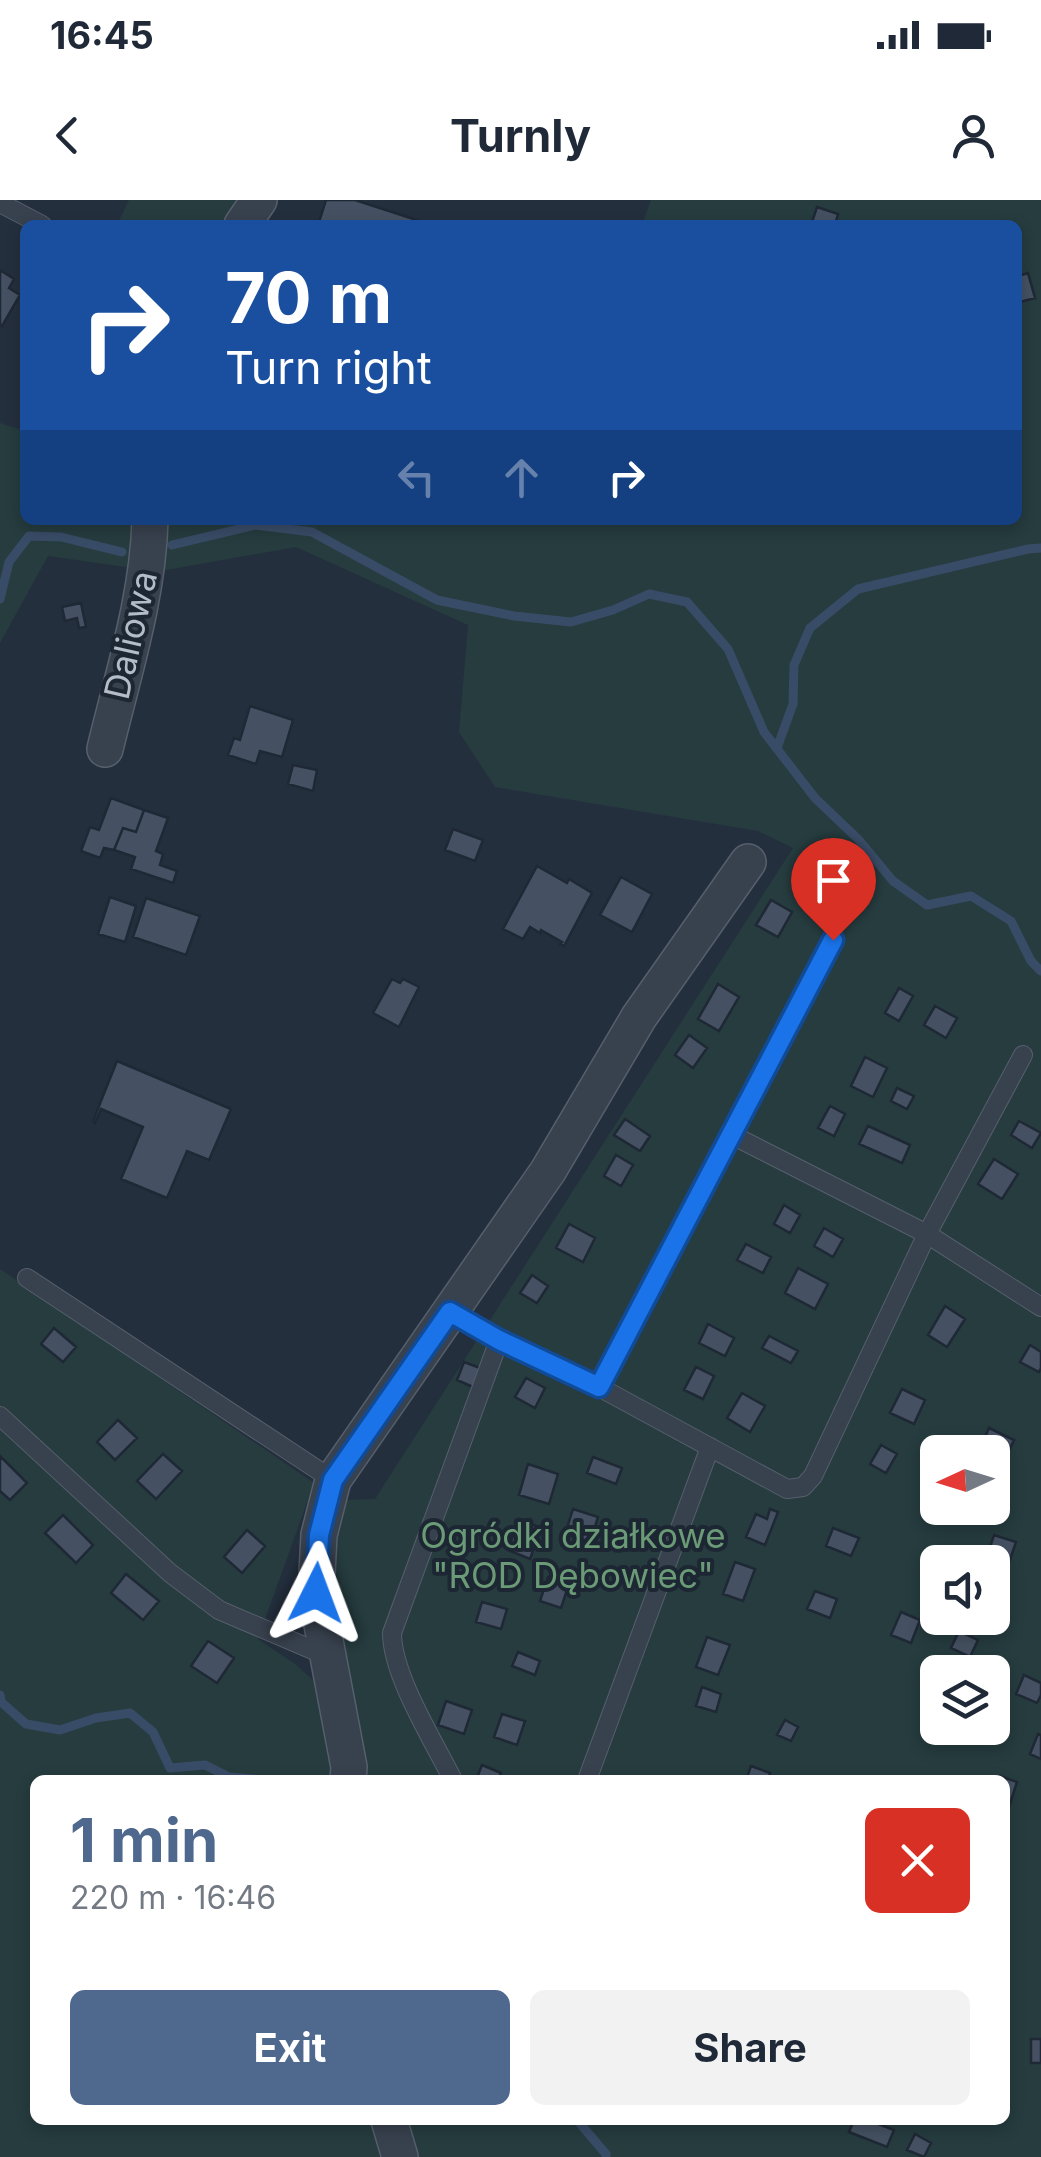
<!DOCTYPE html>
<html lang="en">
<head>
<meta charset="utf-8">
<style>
  :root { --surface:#fff; --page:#f2f2f3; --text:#1f2937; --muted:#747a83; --accent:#4f688e }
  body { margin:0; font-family:Inter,sans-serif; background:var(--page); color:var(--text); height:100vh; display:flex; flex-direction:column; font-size:38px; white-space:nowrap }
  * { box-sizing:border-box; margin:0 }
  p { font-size:32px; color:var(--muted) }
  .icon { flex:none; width:55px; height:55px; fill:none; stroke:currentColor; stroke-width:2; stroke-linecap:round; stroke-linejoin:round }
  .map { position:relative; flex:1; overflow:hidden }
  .side { position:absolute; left:30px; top:1575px; width:980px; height:350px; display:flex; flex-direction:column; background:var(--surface); border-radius:15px; box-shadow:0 5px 15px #0003 }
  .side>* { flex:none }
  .banner { position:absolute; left:20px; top:20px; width:1002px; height:305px; border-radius:15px; box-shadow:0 5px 15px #0003; background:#1a4fa0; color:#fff; overflow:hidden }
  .needle { width:65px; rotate:266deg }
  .controls { position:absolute; left:920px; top:1235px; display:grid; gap:20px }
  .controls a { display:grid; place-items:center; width:90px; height:90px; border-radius:15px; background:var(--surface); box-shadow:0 5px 15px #0003; font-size:50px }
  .pin { position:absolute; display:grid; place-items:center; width:85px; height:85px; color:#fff; margin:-102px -42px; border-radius:50% 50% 50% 0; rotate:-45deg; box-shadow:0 0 10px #0007 }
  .pin .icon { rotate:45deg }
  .me { position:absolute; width:110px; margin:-55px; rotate:3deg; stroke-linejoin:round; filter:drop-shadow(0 0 8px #0008) }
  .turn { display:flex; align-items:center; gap:35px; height:210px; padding:0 40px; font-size:45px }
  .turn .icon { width:130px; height:130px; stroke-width:2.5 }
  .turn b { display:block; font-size:70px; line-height:85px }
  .lanes { display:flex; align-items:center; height:95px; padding:0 40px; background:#0003; justify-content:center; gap:50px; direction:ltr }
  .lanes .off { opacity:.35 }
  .round { display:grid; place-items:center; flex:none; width:105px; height:105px; border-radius:15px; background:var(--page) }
  .headline { display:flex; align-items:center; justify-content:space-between; height:170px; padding:0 40px }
  h1 { font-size:60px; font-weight:700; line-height:75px; color:var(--accent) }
  .action { display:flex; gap:20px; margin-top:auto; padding:20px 40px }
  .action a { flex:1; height:115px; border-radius:15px; background:var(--accent); color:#fff; font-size:40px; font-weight:700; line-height:115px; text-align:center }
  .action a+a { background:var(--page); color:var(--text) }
  .status { display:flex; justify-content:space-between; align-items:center; height:70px; padding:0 50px; background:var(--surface); direction:ltr }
  .status svg { height:28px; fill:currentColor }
  header { display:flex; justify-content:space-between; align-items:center; height:130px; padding:0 40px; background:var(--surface); font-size:45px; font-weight:700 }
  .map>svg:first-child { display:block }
</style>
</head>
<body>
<div class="status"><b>16:45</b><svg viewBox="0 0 49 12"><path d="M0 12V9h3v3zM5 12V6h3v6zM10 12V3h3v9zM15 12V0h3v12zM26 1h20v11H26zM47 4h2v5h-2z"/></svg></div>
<header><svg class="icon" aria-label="back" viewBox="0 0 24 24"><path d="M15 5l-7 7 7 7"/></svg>Turnly<svg class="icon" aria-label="person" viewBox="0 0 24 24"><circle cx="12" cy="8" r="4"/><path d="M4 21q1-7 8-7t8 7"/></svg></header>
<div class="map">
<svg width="1041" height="1957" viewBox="0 0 1041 1957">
  <rect width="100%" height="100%" fill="#242f3e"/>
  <path fill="#263c3f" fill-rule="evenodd" d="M129,0H249L231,25H117Z
    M651,0H1041V1957H412L401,1920H1005V1580H357L325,1383L341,1300L375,1299L793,648L758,631L495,587L459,532L468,425L296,347L155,372L156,320H1018V25H642ZM938,1252H992V1308H938ZM938,1362H992V1418H938ZM938,1472H992V1528H938Z
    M0,223L25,231V320H142L140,369L48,356L0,443Z
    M0,1069L314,1283L258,1439L295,1464L323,1489L339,1580H35V1920H380L391,1957H0Z"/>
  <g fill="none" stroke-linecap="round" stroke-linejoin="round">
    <path stroke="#394c67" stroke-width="9" d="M172,345L255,325L312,332L437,400L514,416L571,422L613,410L649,394L687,402L728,449L764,532L815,598L859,640L893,681L927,705L971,696L1011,721L1031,761L1041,771
      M0,399L9,362L29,336L61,337L122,352
      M777,548L793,504L794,465L810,428L858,389L1028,349L1041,348
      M0,1495L1,1502L26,1524L60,1530L96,1518L130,1513L153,1532L170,1568L205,1565L229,1577L264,1580
      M577,1920L606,1954V1957"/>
  </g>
  <path fill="#455162" stroke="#1f2835" stroke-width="2.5" d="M326,0H355L432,25H318Z
    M817,7L838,14L835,25H811Z
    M0,70L14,79L9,88L20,95L2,126L0,125Z
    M1028,73L1035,98L1020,102L1018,76Z
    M81,403L86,427L79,428L77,418L65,421L62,407Z
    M250,506L293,520L282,557L260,551L256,564L228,555L234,538L240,540Z
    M293,565L317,570L313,591L288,584Z
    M111,598L144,610L136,632L123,628L114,650L104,648L100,658L81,651L90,627L99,630Z
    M144,610L168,618L156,651L163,654L160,665L177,671L173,683L131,669L135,657L114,650L123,628L136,632Z
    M453,629L483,640L475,661L445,650Z
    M537,666L567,683L569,679L592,693L564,746L560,744L562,742L541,730L540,733L530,727L523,739L503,729Z
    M621,677L652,694L632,732L600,715Z
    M110,697L136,706L125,742L98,734Z
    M146,698L200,716L186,755L133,737Z
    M771,700L792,712L778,737L756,725Z
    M392,779L400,783L403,779L419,787L399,827L373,813Z
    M718,784L739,797L719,831L698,819Z
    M899,788L913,796L899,821L885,813Z
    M935,806L957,818L946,838L924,825Z
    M689,835L707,848L693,868L675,855Z
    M865,857L887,868L873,897L851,886Z
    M117,861L231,909L209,960L187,951L167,998L121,979L143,927L101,909L95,923L93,921Z
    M897,888L914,896L907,909L891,901Z
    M830,906L845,914L834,936L818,928Z
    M625,919L650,936L640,951L614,935Z
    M1019,921L1041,933L1032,948L1011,935Z
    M868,926L910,945L902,963L859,944Z
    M616,955L633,965L621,986L604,976Z
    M994,959L1018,974L1002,999L978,984Z
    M784,1005L800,1015L790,1033L774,1024Z
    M569,1024L595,1038L583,1062L556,1048Z
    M824,1028L843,1039L833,1057L814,1046Z
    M746,1044L771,1057L763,1073L737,1060Z
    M798,1068L828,1084L815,1109L785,1093Z
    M532,1075L548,1086L537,1103L520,1093Z
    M945,1106L965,1119L947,1147L928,1135Z
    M708,1124L734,1138L725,1156L699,1143Z
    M54,1128L76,1147L63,1162L41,1144Z
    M769,1136L798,1151L791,1163L762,1148Z
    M1030,1145L1041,1152V1168L1039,1172L1020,1162Z
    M464,1162L480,1168L473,1187L457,1180Z
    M696,1167L714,1176L703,1199L684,1190Z
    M526,1178L545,1188L535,1208L515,1197Z
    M902,1189L925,1200L914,1224L890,1213Z
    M742,1193L765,1206L750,1232L727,1218Z
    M118,1220L137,1238L115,1260L97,1242Z
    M989,1228L1014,1240L1003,1263L992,1258V1252L979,1251Z
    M881,1245L897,1254L886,1273L870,1264Z
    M163,1254L182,1271L156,1299L137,1281Z
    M0,1256L27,1283L10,1300L0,1291Z
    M593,1257L622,1268L616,1284L587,1273Z
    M528,1264L558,1274L549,1304L519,1295Z
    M938,1296V1308H951L945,1322L930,1315Z
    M573,1309L598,1317L590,1342L565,1334Z
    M770,1309L778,1312L765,1345L746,1337L756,1314L767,1319Z
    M63,1315L93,1345L76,1363L45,1333Z
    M519,1319L541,1328L530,1359L508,1350Z
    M833,1328L859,1338L851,1356L826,1346Z
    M247,1330L265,1346L242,1373L224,1357Z
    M994,1335L1016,1342L1009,1363L987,1356Z
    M735,1362L755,1369L743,1401L723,1394Z
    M126,1374L159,1401L143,1420L111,1393Z
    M548,1377L569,1384L561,1408L540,1401Z
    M815,1391L837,1399L830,1418L807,1409Z
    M482,1402L507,1409L501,1429L476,1422Z
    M901,1412L920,1420L911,1443L891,1435Z
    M959,1431L978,1440L970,1457L951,1448Z
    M707,1437L730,1445L718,1475L696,1467Z
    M208,1441L234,1458L217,1483L191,1466Z
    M518,1452L540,1461L535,1475L512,1466Z
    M1024,1475L1041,1483V1495L1037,1503L1016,1494Z
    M702,1487L721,1494L716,1512L696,1506Z
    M446,1501L472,1510L464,1534L438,1525Z
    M502,1514L525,1521L517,1545L494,1537Z
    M785,1520L798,1527L791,1541L777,1535Z
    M1038,1534L1041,1535V1559L1030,1554Z
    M482,1565L501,1573L498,1580H476Z
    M751,1566L770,1573L768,1580H746Z
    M1000,1576L1017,1582L1009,1607L1005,1606V1580H999Z
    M1031,1839H1041V1863H1031Z
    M854,1920H868L894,1930L887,1947L849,1932Z
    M915,1934L931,1943L924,1957L907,1950Z"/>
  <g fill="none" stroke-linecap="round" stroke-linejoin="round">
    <defs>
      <path id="lane" d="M0,3L42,25
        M1023,855L927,1034L1041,1107
        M732,935L833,739
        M27,1078L333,1280
        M450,1112L499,1140L599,1187L787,1289L803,1287L813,1276L927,1034L732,935L599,1187
        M0,1216L170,1373L219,1410L327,1456
        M453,1580C433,1540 392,1475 392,1433L499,1140
        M587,1580L710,1247"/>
      <path id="street" d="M242,25L259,0
        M105,549C123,474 148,398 150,320
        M348,1580L349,1567L316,1393L319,1335L333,1280L548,971L639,817L748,662
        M389,1920L400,1957"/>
    </defs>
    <use href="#lane" stroke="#565f6c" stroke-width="20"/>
    <use href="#street" stroke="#565f6c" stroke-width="38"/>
    <use href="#lane" stroke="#38414e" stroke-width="18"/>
    <use href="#street" stroke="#38414e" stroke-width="35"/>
  </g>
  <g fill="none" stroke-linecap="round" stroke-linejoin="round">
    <defs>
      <path id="route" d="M316,1393L319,1335L333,1280L450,1112L499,1140L599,1187L833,740"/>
    </defs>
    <use href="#route" stroke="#114b97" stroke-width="25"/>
    <use href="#route" stroke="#1a73e8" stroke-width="18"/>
  </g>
  <g text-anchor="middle" stroke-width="8" stroke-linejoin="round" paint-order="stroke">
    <g font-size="35" fill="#b4bcc9" stroke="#1d2633">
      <text transform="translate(131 435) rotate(-77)" y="12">Daliowa</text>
    </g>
    <g font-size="35" fill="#6b9a76" stroke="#1d2633">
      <text x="573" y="1348">Ogródki działkowe<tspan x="573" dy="40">"ROD Dębowiec"</tspan></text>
    </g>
  </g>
</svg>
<div class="controls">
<a><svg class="needle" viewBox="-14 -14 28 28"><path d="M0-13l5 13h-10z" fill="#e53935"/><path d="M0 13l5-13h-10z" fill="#747a83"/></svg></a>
<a><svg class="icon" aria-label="sound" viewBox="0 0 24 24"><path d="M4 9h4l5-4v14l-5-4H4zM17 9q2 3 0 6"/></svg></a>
<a><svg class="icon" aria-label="layers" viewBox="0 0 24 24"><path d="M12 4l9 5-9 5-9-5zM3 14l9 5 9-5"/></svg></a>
</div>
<div class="pin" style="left:833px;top:740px;background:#d93025"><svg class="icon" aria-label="arrive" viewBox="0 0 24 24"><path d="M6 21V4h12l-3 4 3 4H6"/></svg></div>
<svg class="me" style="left:316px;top:1393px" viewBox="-20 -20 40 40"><path d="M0-17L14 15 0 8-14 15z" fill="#1a73e8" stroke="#fff" stroke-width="4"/></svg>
<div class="banner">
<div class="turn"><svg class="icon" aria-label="right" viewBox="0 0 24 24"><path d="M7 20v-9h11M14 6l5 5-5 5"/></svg><div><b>70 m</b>Turn right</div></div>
<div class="lanes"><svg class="icon off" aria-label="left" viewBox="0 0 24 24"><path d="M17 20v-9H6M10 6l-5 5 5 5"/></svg><svg class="icon off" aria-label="ahead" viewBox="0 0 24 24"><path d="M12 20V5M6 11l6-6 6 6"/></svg><svg class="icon" aria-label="right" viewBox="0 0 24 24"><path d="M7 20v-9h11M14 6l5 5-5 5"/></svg></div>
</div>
<section class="side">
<div class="headline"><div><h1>1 min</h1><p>220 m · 16:46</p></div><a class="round" style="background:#d93025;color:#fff"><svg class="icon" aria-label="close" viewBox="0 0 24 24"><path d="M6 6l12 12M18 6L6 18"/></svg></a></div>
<div class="action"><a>Exit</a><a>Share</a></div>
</section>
</div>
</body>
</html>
